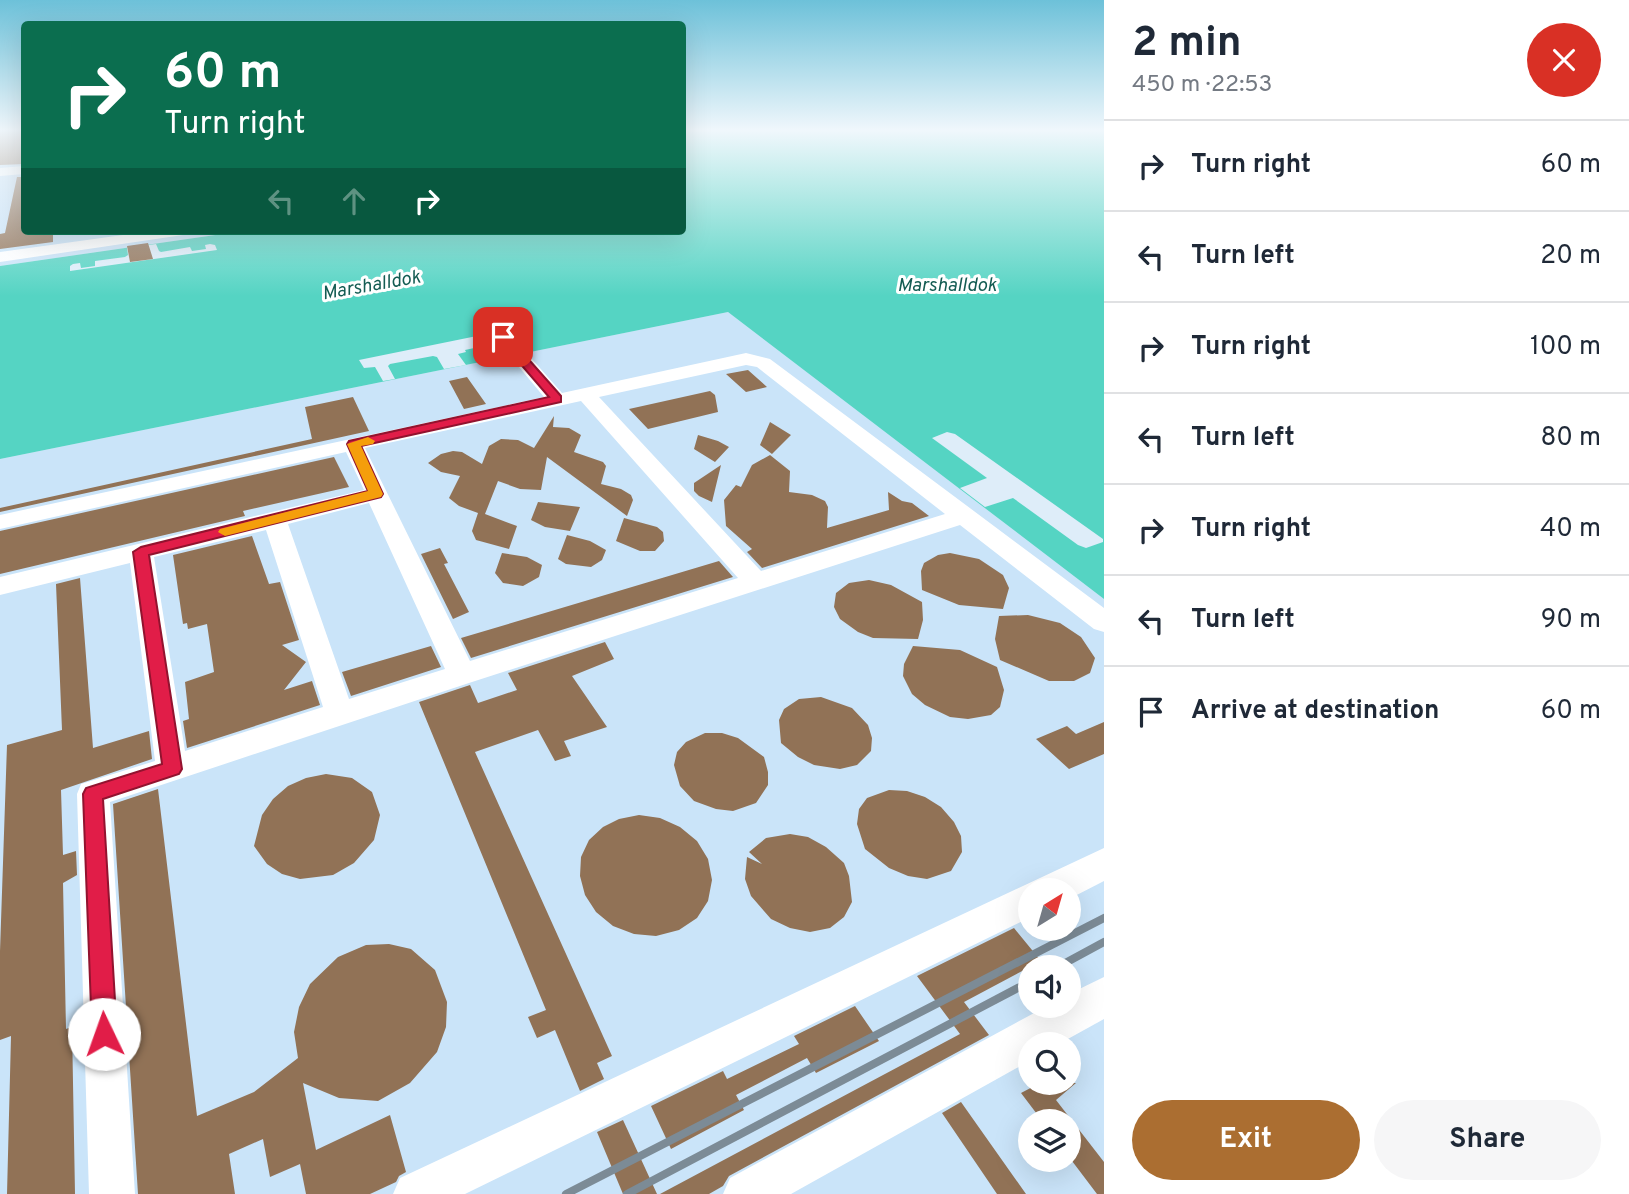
<!DOCTYPE html>
<html lang="en">
<head>
<meta charset="utf-8">
<style>
  :root { --surface:#fff; --page:#f6f6f7; --text:#1f2937; --muted:#747a83; --line:#e0e1e3; --accent:#ab6e31 }
  body { margin:0; font-family:Overpass,sans-serif; background:var(--page); color:var(--text); height:100vh; display:flex; flex-direction:column; font-size:26px; white-space:nowrap }
  * { box-sizing:border-box; margin:0 }
  p { font-size:23px; color:var(--muted) }
  .icon { flex:none; width:38px; height:38px; fill:none; stroke:currentColor; stroke-width:2; stroke-linecap:round; stroke-linejoin:round }
  .map { position:relative; flex:1; overflow:hidden }
  .side { display:flex; flex-direction:column; background:var(--surface); width:525px }
  .side>* { flex:none }
  .top-card { position:absolute; left:21px; top:21px; width:665px; height:214px; border-radius:7px; box-shadow:0 7px 28px #0002; background:#0b6e4f; color:#fff; overflow:hidden }
  .needle { width:46px; rotate:37deg }
  .fabs { position:absolute; left:1018px; top:878px; display:grid; gap:14px }
  .fabs a { display:grid; place-items:center; width:63px; height:63px; border-radius:50%; background:var(--surface); box-shadow:0 7px 28px #0002; font-size:35px }
  .pin { position:absolute; display:grid; place-items:center; width:60px; height:60px; color:#fff; margin:-30px; border-radius:14px; box-shadow:0 4px 10px #0006 }
  .me { position:absolute; width:77px; margin:-38px; rotate:357deg; stroke-linejoin:round; filter:drop-shadow(0 0 5px #0008) }
  .turn { display:flex; align-items:center; gap:24px; height:147px; padding:0 28px; font-size:32px }
  .turn .icon { width:91px; height:91px; stroke-width:2.5 }
  .turn b { display:block; font-size:49px; line-height:60px }
  .lanes { display:flex; align-items:center; height:66px; padding:0 28px; background:#0003; justify-content:center; gap:35px; direction:ltr }
  .lanes .off { opacity:.35 }
  .round { display:grid; place-items:center; flex:none; width:74px; height:74px; border-radius:37px; background:var(--page) }
  .overview { display:flex; align-items:center; justify-content:space-between; height:119px; padding:0 28px }
  h1 { font-size:42px; font-weight:700; line-height:52px }
  .primary-button { display:flex; gap:14px; margin-top:auto; padding:14px 28px }
  .primary-button a { flex:1; height:80px; border-radius:42px; background:var(--accent); color:#fff; font-size:28px; font-weight:700; line-height:80px; text-align:center }
  .primary-button a+a { background:var(--page); color:var(--text) }
  ul { padding:0; list-style:none }
  li { display:flex; align-items:center; gap:21px; height:91px; padding:0 28px; border-top:2px solid var(--line) }
  li div { flex:1 }
  li b { display:block; font-size:26px }
  li em { font-style:normal }
  main { display:flex; flex:1; min-height:0 }
  .map>svg:first-child { display:block }
</style>
</head>
<body>
<main>
<div class="map">
<svg width="1104" height="1194" viewBox="0 0 1104 1194">
  <rect width="100%" height="100%" fill="#deedf9"/>
  <path fill="#cae4f9" fill-rule="evenodd" d="M0,129H24V231H243L0,266Z
    M728,312L1104,599V1194H0V459ZM1031,891H1069V929H1031ZM1031,968H1069V1006H1031ZM1031,1045H1069V1083H1031ZM1031,1122H1069V1160H1031Z"/>
  <path fill="#55d4c3" d="M683,129H1104V599L728,312L0,459V266L243,231H682Z"/>
  <path fill="#deedf9" d="M156,244L159,251L161,252L190,247L192,251L206,249L205,245L210,244L215,245L217,250L70,271V266L73,264L80,263L81,268L95,266V261L125,257L128,255L127,248Z
    M511,329L521,338L465,350L466,352L458,354L466,365L444,369L437,357L433,356L390,364L388,366L395,379L383,381L375,367L364,368L359,360Z
    M947,432L955,434L1103,539V542L1086,548L1078,545L1013,498L985,507L960,488L987,478L932,438Z"/>
  <path fill="#917256" d="M24,129V164L0,165V130Z
    M17,177H24V231H53V242L0,249V234L5,233Z
    M148,243L153,259L130,262L127,246Z
    M748,370L767,387L746,392L726,374Z
    M467,377L486,404L464,409L449,381Z
    M710,391L715,395L718,412L648,429L629,409Z
    M353,397L369,431L0,512V508L312,439L305,407Z
    M554,416L553,427L569,428L581,435L574,452L603,462L606,466L601,484L621,489L631,495L633,500L627,516L547,457L541,490L520,489L498,481L485,514L517,526L509,549L476,540L472,531L478,513L459,506L449,498L460,476L441,472L428,463L441,454L453,451L462,452L482,464L489,446L501,439L518,440L534,448Z
    M770,422L791,435L772,454L760,445Z
    M698,435L718,441L729,447L715,462L694,449Z
    M770,455L790,471L789,492L812,495L825,501L828,507L827,528L889,510L888,492L902,501L912,503L929,516L762,568L747,552L752,549L726,526L724,500L736,485L741,487L752,465Z
    M334,457L349,487L243,511L245,516L0,574V531Z
    M721,465L712,502L699,496L694,491V483Z
    M538,502L580,507L570,531L545,527L531,520Z
    M624,518L657,527L663,532L664,541L655,551H640L616,541Z
    M567,535L590,541L606,550L602,560L591,567L566,564L558,559Z
    M252,536L269,584L280,582L299,640L282,645L306,662L284,690L312,681L320,705L187,748L183,721L189,719L185,682L214,672L207,624L188,629L187,623L183,624L173,555Z
    M440,548L448,563L444,564L469,612L453,619L421,554Z
    M502,553L527,557L542,565L539,577L523,586L503,583L495,573Z
    M950,553L979,559L1003,575L1009,588L1003,609L959,605L922,590L921,571L924,563L938,555Z
    M719,561L733,577L471,658L461,638Z
    M80,578L93,748L149,731L152,759L61,790L63,855L76,851L77,875L63,883L66,1029L72,1027L75,1194H7L11,1036L0,1040V951L7,745L62,730L56,584Z
    M869,580L891,585L922,602L923,620L918,639L873,638L858,632L840,619L834,607L836,593L849,583Z
    M1028,615L1060,623L1081,637L1095,658L1090,673L1074,681H1049L1000,660L995,639L999,616Z
    M605,642L614,659L572,676L607,727L564,741L571,756L555,761L538,730L475,752L612,1056L597,1063L604,1079L580,1091L555,1030L537,1038L528,1017L546,1010L419,702L470,685L478,703L517,690L508,673Z
    M431,646L441,667L351,696L342,672Z
    M913,646L960,650L997,667L1004,690L1000,707L991,715L968,719L950,717L925,705L912,694L903,676L904,664Z
    M821,697L852,708L868,725L872,738L871,751L857,765L840,769L814,765L798,757L781,743L779,720L784,709L799,699Z
    M1104,722V754L1069,769L1036,739L1067,726L1076,734Z
    M705,733H722L738,738L764,757L768,772V785L756,803L733,811L716,809L694,801L680,786L674,765L677,752L686,742Z
    M326,774L352,778L372,792L380,815L374,840L354,863L333,875L300,879L282,874L267,864L254,846L262,815L273,799L288,786L306,778Z
    M158,789L197,1116L254,1092L298,1058L294,1032L299,1007L310,984L338,957L366,945L389,944L411,949L435,970L447,1002L446,1027L437,1052L410,1083L378,1101L339,1098L303,1083L316,1150L390,1115L406,1172L399,1176L396,1182L370,1194H306L300,1164L270,1177L263,1139L229,1154L235,1194H138L113,804Z
    M889,790L907,791L925,797L941,807L954,822L961,836L962,852L951,871L927,879L908,876L889,868L865,849L857,824L859,809L867,798Z
    M639,815L660,818L680,827L697,841L708,859L712,880L708,901L697,918L679,930L656,936L634,934L613,926L596,912L585,895L580,876L581,857L589,840L603,827L619,819Z
    M790,834L808,837L826,847L844,863L849,876L852,902L844,917L830,928L810,932L790,928L771,919L751,896L745,879L747,857L762,864L749,852L766,838Z
    M1014,928L1041,961L964,1002L989,1035L729,1176L723,1186L709,1194H660L960,1034L917,976Z
    M855,1006L879,1041L816,1073L807,1058L736,1095L744,1110L671,1149L651,1106L723,1071L727,1079L799,1044L794,1036Z
    M1040,1083H1076L1056,1100L1104,1162V1194H1097L1069,1157V1122H1043L1021,1093Z
    M961,1102L1026,1194H997L942,1113Z
    M623,1120L657,1194H623L597,1132Z"/>
  <g fill="none" stroke-linecap="round" stroke-linejoin="round">
    <path fill="#fff" fill-rule="evenodd" d="M24,166V174L0,176V168Z
      M152,231H190L183,235L0,262V252Z
      M503,332L509,333L562,393L746,353L770,359L1104,608V632L1094,629L960,525L472,682L110,802L135,1194H89L77,794L81,784L155,761L130,563L0,595V577L364,490L346,452L0,529V515L544,397L494,337ZM746,365L757,367L945,514L761,571L599,397ZM581,401L738,578L470,661L365,448ZM369,503L445,669L349,699L288,524ZM266,530L323,707L185,751L154,557Z
      M1104,848V881L1069,899V891H1031V917L465,1194H393L400,1178Z
      M1104,977V1019L1057,1045H1031V1060L791,1194H723L730,1178L1047,1006H1069V994Z"/>
    <path stroke="#7c8b96" stroke-width="8" d="M1056,968L1104,942
      M566,1194L1104,918
      M627,1194L1031,981"/>
  </g>
  <linearGradient id="sky" x2="0" y2="1"><stop stop-color="#6dc1d9"/><stop offset="0.44" stop-color="#f0f7fc"/><stop offset="1" stop-color="#f0f7fc" stop-opacity="0"/></linearGradient>
  <rect width="1104" height="296" fill="url(#sky)"/>
  <path fill="#e11d48" stroke="#92132f" stroke-width="2" d="M499,335H507L561,396V402L361,446L383,494L381,497L149,555L182,769L179,774L103,799L117,1034L113,1043L104,1046L96,1043L92,1034L83,794L86,788L162,764L133,552L141,547L368,491L347,444L349,441L549,397L499,339Z"/>
  <path fill="#f59e0b" d="M368,437L375,441L373,444L361,446L383,494L381,497L225,536L218,532L220,529L368,491L347,444Z"/>
  <g text-anchor="middle" stroke-width="6" stroke-linejoin="round" paint-order="stroke">
    <g font-size="19" font-style="italic" fill="#145c53" stroke="#fff">
      <text transform="translate(371 284) rotate(-10)" y="7">Marshalldok</text>
      <text x="947" y="291">Marshalldok</text>
    </g>
  </g>
</svg>
<div class="fabs">
<a><svg class="needle" viewBox="-14 -14 28 28"><path d="M0-13l5 13h-10z" fill="#e53935"/><path d="M0 13l5-13h-10z" fill="#747a83"/></svg></a>
<a><svg class="icon" aria-label="sound" viewBox="0 0 24 24"><path d="M4 9h4l5-4v14l-5-4H4zM17 9q2 3 0 6"/></svg></a>
<a><svg class="icon" aria-label="search" viewBox="0 0 24 24"><circle cx="10" cy="10" r="6"/><path d="M15 15l6 6"/></svg></a>
<a><svg class="icon" aria-label="layers" viewBox="0 0 24 24"><path d="M12 4l9 5-9 5-9-5zM3 14l9 5 9-5"/></svg></a>
</div>
<div class="pin" style="left:503px;top:337px;background:#d93025"><svg class="icon" aria-label="arrive" viewBox="0 0 24 24"><path d="M6 21V4h12l-3 4 3 4H6"/></svg></div>
<svg class="me" style="left:104px;top:1034px" viewBox="-20 -20 40 40"><circle r="19" fill="#fff"/><path d="M0-13L10 11 0 6-10 11z" fill="#e11d48"/></svg>
<div class="top-card">
<div class="turn"><svg class="icon" aria-label="right" viewBox="0 0 24 24"><path d="M7 20v-9h11M14 6l5 5-5 5"/></svg><div><b>60 m</b>Turn right</div></div>
<div class="lanes"><svg class="icon off" aria-label="left" viewBox="0 0 24 24"><path d="M17 20v-9H6M10 6l-5 5 5 5"/></svg><svg class="icon off" aria-label="ahead" viewBox="0 0 24 24"><path d="M12 20V5M6 11l6-6 6 6"/></svg><svg class="icon" aria-label="right" viewBox="0 0 24 24"><path d="M7 20v-9h11M14 6l5 5-5 5"/></svg></div>
</div>
</div>
<section class="side">
<div class="overview"><div><h1>2 min</h1><p>450 m · 22:53</p></div><a class="round" style="background:#d93025;color:#fff"><svg class="icon" aria-label="close" viewBox="0 0 24 24"><path d="M6 6l12 12M18 6L6 18"/></svg></a></div>
<ul>
<li><svg class="icon" aria-label="right" viewBox="0 0 24 24"><path d="M7 20v-9h11M14 6l5 5-5 5"/></svg><div><b>Turn right</b></div><em>60 m</em></li>
<li><svg class="icon" aria-label="left" viewBox="0 0 24 24"><path d="M17 20v-9H6M10 6l-5 5 5 5"/></svg><div><b>Turn left</b></div><em>20 m</em></li>
<li><svg class="icon" aria-label="right" viewBox="0 0 24 24"><path d="M7 20v-9h11M14 6l5 5-5 5"/></svg><div><b>Turn right</b></div><em>100 m</em></li>
<li><svg class="icon" aria-label="left" viewBox="0 0 24 24"><path d="M17 20v-9H6M10 6l-5 5 5 5"/></svg><div><b>Turn left</b></div><em>80 m</em></li>
<li><svg class="icon" aria-label="right" viewBox="0 0 24 24"><path d="M7 20v-9h11M14 6l5 5-5 5"/></svg><div><b>Turn right</b></div><em>40 m</em></li>
<li><svg class="icon" aria-label="left" viewBox="0 0 24 24"><path d="M17 20v-9H6M10 6l-5 5 5 5"/></svg><div><b>Turn left</b></div><em>90 m</em></li>
<li><svg class="icon" aria-label="arrive" viewBox="0 0 24 24"><path d="M6 21V4h12l-3 4 3 4H6"/></svg><div><b>Arrive at destination</b></div><em>60 m</em></li>
</ul>
<div class="primary-button"><a>Exit</a><a>Share</a></div>
</section>
</main>
</body>
</html>
